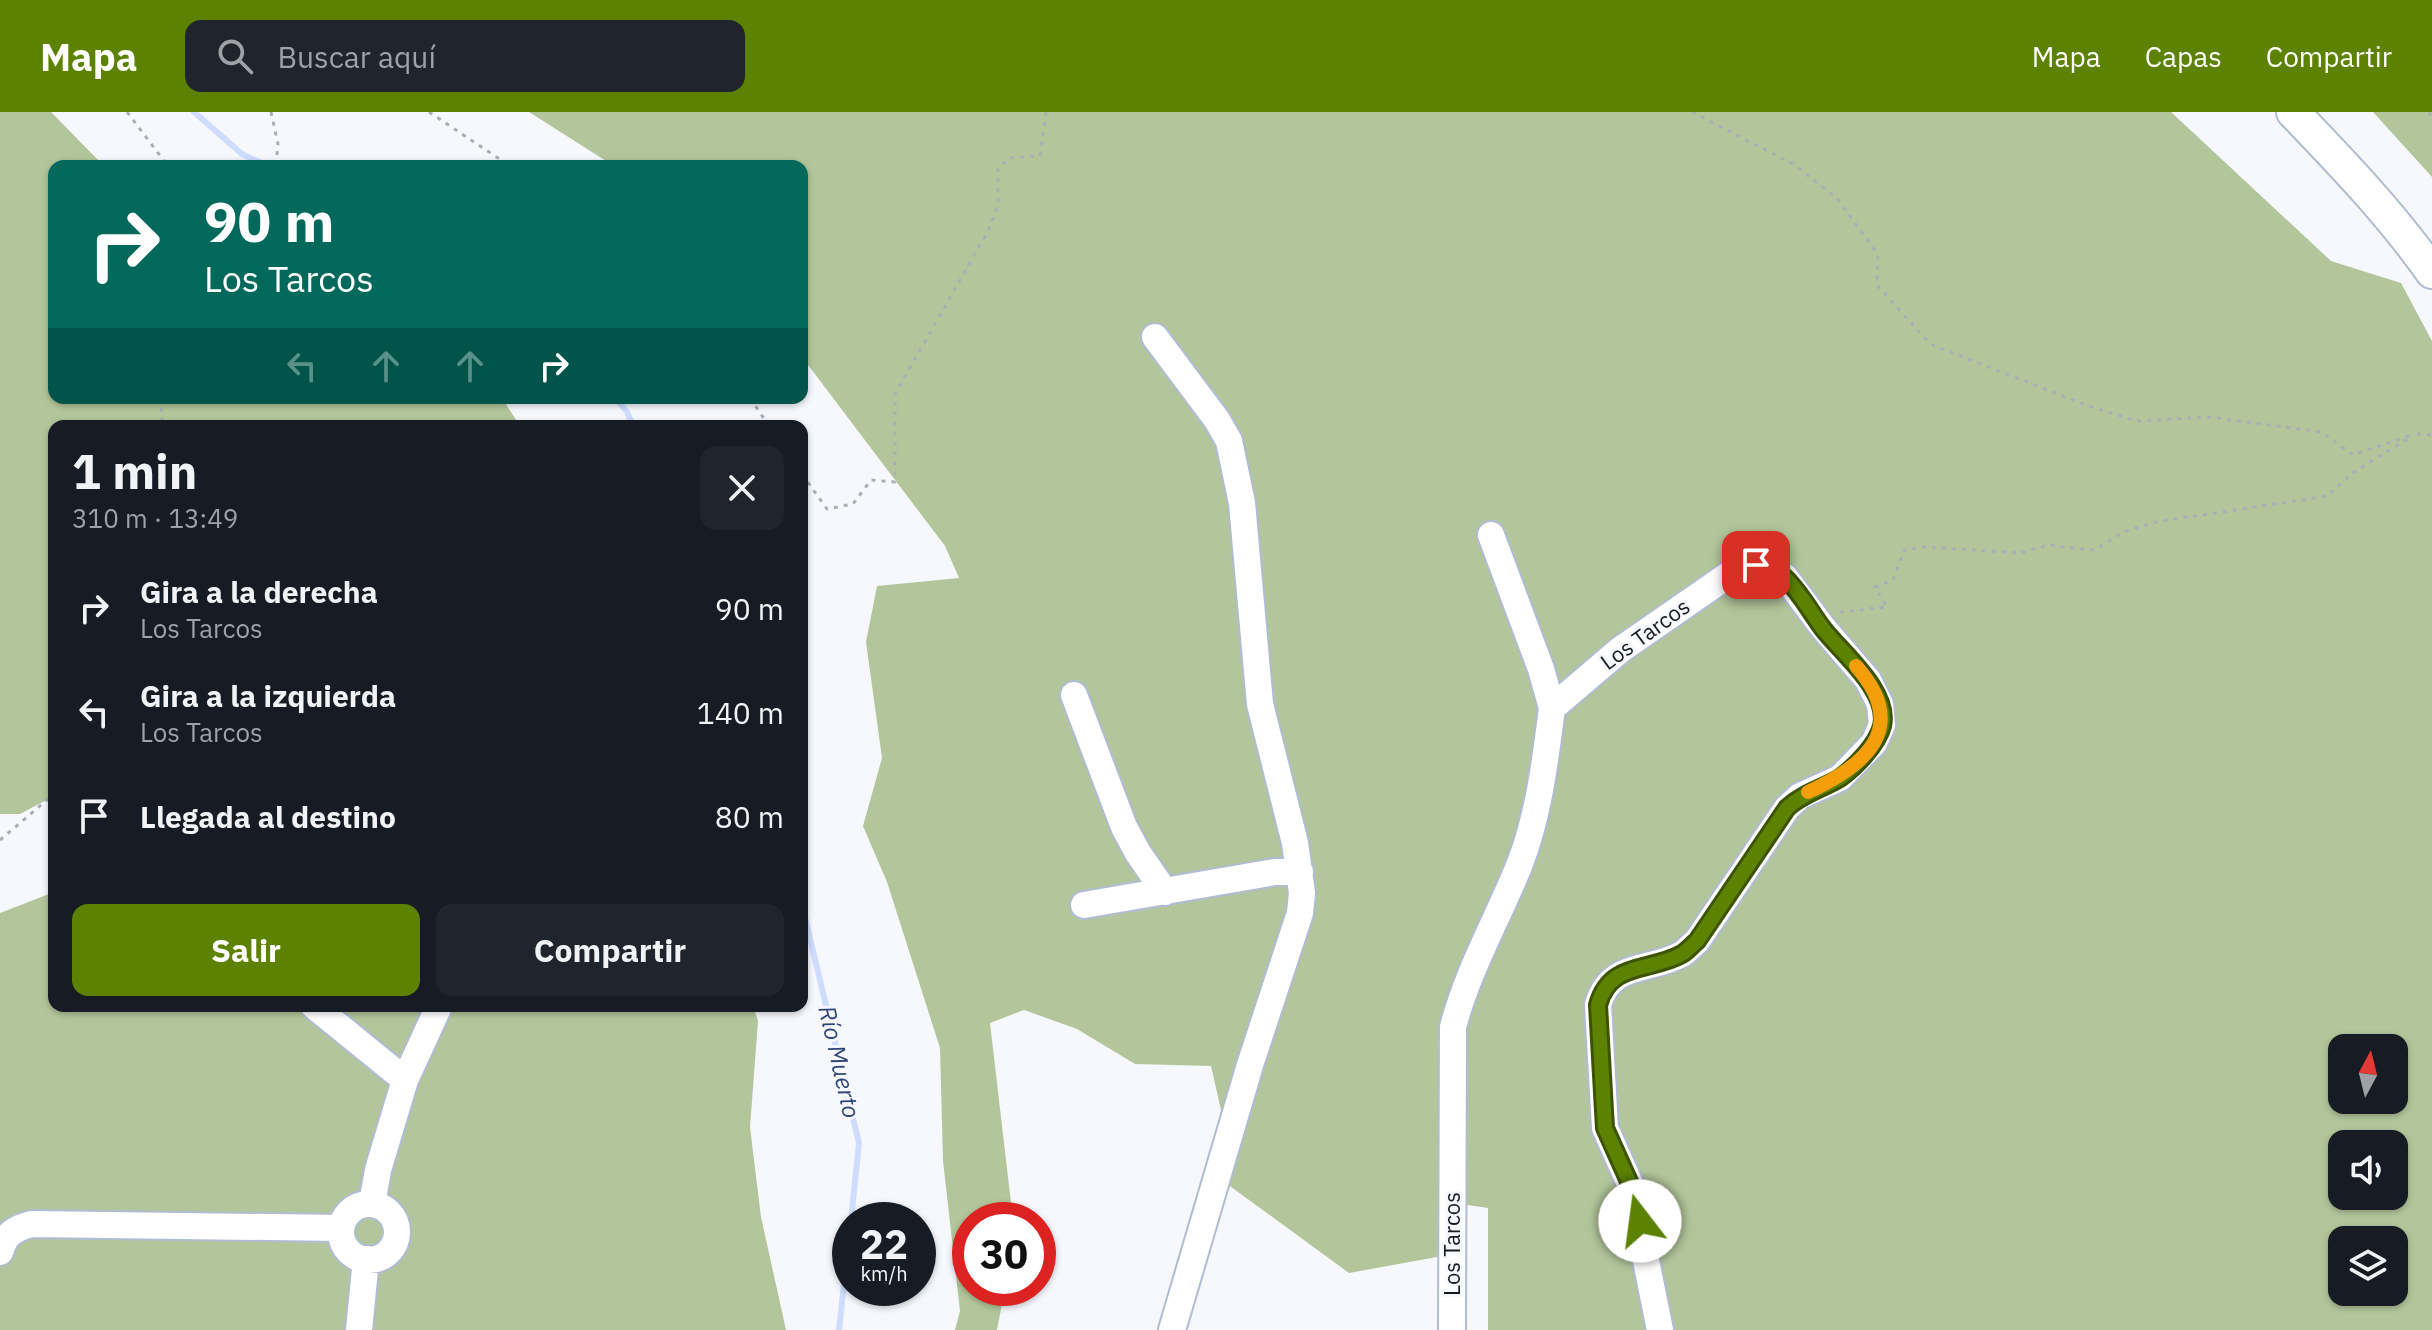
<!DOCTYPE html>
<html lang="es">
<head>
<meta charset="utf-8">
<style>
  :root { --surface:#171b24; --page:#20242c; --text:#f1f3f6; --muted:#9ea1a6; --accent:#5c8200 }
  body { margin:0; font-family:"IBM Plex Sans",sans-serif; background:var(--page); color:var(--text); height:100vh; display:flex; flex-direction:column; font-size:30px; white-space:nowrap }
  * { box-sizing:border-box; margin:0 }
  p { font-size:26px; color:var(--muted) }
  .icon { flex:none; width:44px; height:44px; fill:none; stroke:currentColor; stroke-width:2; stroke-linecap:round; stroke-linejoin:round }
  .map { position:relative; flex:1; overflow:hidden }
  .sheet { position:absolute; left:48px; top:308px; width:760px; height:592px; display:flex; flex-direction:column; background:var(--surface); border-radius:16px; box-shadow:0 2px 6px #0004 }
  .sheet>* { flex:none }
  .hud { position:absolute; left:48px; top:48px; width:760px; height:244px; border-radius:16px; box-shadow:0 2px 6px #0004; background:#00695c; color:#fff; overflow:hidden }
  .needle { width:52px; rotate:7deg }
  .fabs { position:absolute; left:2328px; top:922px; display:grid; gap:16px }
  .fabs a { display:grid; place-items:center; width:80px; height:80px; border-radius:16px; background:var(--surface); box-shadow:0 2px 6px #0004; font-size:40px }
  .speed { position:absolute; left:832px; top:1090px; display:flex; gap:16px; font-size:40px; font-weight:700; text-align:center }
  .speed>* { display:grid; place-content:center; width:104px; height:104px; border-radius:50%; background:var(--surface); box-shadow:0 2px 6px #0004; line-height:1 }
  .speed small { font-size:20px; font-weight:400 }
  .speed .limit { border:12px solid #d22; background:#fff; color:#111 }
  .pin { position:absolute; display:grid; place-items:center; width:68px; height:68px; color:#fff; margin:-34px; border-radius:16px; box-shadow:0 4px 12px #0006 }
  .me { position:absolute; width:88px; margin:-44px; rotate:345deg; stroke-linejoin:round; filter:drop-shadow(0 0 6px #0008) }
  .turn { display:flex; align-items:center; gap:28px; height:168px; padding:0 24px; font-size:36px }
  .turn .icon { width:104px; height:104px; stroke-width:2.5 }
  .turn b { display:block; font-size:56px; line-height:68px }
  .lanes { display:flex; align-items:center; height:76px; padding:0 24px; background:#0003; justify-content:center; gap:40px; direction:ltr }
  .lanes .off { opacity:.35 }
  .round { display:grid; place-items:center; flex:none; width:84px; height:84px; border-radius:16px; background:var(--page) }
  .overview { display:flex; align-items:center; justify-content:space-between; height:136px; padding:0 24px }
  h1 { font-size:48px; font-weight:700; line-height:60px }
  .primary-button { display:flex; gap:16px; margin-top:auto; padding:16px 24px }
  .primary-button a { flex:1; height:92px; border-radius:16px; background:var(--accent); color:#fff; font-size:32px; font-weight:700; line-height:92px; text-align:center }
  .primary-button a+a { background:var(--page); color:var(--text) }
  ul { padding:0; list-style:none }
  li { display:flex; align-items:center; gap:24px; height:104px; padding:0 24px }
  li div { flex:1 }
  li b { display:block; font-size:30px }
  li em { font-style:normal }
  header { display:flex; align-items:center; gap:48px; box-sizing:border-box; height:112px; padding:0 40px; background:var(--accent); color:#fff }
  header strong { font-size:38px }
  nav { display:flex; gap:44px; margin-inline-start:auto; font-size:28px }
  .search { width:560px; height:72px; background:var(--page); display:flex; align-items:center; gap:20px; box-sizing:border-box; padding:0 28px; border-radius:16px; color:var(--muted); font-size:30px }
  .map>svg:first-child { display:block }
</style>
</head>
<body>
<header>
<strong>Mapa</strong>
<div class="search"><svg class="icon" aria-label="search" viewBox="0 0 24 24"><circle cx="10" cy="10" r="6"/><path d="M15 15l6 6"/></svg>Buscar aquí</div>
<nav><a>Mapa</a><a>Capas</a><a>Compartir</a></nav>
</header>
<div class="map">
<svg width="2432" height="1218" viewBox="0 0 2432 1218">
  <rect width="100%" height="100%" fill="#f6f8fd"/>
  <path fill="#b3c69b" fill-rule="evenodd" d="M0,0H51L104,54H54V286H502L520,314H54V684L20,702H0Z
    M529,0H2171L2331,149L2401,171L2432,229V1218H1488V1096L1447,1090L1437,1145L1349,1161L1212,1061L1221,998L1211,954L1135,952L1077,917L1024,898L990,911L1013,1108H970V1176H1005L997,1218H955L960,1199L943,1049L940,936L887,770L863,714L882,646L866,530L877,474L959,466L945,434L802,245V54H614ZM2342,936H2394V988H2342ZM2342,1032H2394V1084H2342ZM2342,1128H2394V1180H2342Z
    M2373,0H2432V65Z
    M54,780V894H753L758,909L750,1015L761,1105L786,1218H0V801Z"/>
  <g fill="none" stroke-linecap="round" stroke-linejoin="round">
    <path stroke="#ceddff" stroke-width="6" d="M194,0L242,42L268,54
      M616,286L627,300L633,314
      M802,793L859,1031L851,1108
      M839,1218L850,1116"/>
    <defs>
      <path id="minor" d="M1155,225L1217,308L1229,329L1242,391L1260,592L1295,731L1302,781L1300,801L1250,953L1172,1218
        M1491,423L1541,557L1552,596
        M1074,583L1124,715L1138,741L1165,780
        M1084,793L1275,760H1300
        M314,894L405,968
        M341 1120a28 28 0 1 1 56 0a28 28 0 1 1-56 0Z
        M372,1092L378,1058L405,968L439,894
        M0,1140C5,1122 15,1116 32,1112L341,1116
        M359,1218L366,1147
        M1452,1218L1453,915C1468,858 1497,808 1519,754C1539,703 1545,650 1552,596L1620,538L1737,457L1756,453L1771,456L1785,465L1824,517L1868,568L1880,592L1882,613L1874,631L1840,666L1800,684L1787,696L1697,829C1692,833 1687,839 1682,842C1650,860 1610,849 1598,893L1605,1016L1631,1074L1660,1218"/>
      <path id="major" d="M2293,0C2342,51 2391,102 2432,160"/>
    </defs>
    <use href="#minor" stroke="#b1bcd3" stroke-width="30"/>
    <use href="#major" stroke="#b1bcd3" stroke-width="36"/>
    <path stroke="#abaeb4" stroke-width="3" stroke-dasharray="4 6" stroke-linecap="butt" d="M127,0L168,54
      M271,0L278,32L276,54
      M429,0L510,54
      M1692,0L1793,52L1837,86L1878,143L1877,173L1930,232L2083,292L2137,309L2209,305L2322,320L2353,343L2415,322
      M2429,0L2432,5
      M160,286L163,314
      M750,286L769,314
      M2417,322L2432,323
      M802,362L827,397L853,392L871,368L895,370V282L989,117L998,93V57L1009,46L1040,44L1046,0
      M1840,500L1887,495L1875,475L1893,468L1904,438L1922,435L2021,441L2048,433L2095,438L2123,420L2156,410L2327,384L2353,361L2410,325
      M0,728L54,682"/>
    <use href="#minor" stroke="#fff" stroke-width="26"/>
    <use href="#major" stroke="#fff" stroke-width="32"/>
  </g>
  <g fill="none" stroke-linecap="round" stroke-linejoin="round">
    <defs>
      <path id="route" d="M1640,1109L1631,1074L1605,1016L1598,893C1610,849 1650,860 1682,842C1687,839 1692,833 1697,829L1787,696C1803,681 1822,677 1840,666C1855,655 1877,633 1882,614C1890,580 1843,542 1824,518C1810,500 1800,479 1783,464C1775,457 1766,455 1756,453"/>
    </defs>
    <use href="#route" stroke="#3c5400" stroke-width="20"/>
    <use href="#route" stroke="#5c8200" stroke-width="14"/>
    <path stroke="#f59e0b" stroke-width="14" d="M1808,680C1867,653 1910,615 1856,554"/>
  </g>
  <g text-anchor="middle" stroke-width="6" stroke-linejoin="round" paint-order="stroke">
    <g font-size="22" fill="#161a22" stroke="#f6f8fd">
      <text transform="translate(1645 522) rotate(-36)" y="8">Los Tarcos</text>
      <text transform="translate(1452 1132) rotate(-90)" y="8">Los Tarcos</text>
    </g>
    <g font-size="24" font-style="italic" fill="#32467a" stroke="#f6f8fd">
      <text transform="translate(839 950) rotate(77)" y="8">Río Muerto</text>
    </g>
  </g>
</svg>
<div class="fabs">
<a><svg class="needle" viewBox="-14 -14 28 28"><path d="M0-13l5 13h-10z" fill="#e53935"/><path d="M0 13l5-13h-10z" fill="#9ea1a6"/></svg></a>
<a><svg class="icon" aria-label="sound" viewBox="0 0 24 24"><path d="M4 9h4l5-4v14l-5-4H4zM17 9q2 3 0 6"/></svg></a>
<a><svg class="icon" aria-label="layers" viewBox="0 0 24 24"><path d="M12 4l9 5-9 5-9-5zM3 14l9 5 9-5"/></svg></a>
</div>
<div class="speed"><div>22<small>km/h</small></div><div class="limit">30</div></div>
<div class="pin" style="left:1756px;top:453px;background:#d93025"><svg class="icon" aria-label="arrive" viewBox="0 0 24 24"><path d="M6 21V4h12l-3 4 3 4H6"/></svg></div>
<svg class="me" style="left:1640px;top:1109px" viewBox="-20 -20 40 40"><circle r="19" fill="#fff"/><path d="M0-13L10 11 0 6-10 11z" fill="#5c8200"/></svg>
<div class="hud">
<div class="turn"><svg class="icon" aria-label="right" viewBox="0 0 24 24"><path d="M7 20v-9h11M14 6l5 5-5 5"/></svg><div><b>90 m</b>Los Tarcos</div></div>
<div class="lanes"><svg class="icon off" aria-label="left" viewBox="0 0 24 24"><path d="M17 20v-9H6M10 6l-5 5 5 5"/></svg><svg class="icon off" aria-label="ahead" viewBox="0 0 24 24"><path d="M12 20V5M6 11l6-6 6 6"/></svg><svg class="icon off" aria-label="ahead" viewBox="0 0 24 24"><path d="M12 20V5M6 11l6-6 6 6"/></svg><svg class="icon" aria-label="right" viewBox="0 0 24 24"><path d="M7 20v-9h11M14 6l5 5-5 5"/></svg></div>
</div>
<section class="sheet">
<div class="overview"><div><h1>1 min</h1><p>310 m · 13:49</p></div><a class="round"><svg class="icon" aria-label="close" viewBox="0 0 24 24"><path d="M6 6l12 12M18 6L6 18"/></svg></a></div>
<ul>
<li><svg class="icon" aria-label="right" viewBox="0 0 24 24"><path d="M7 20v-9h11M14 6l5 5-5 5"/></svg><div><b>Gira a la derecha</b><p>Los Tarcos</p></div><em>90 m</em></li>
<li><svg class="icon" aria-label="left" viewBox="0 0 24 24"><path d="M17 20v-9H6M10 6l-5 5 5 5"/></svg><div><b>Gira a la izquierda</b><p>Los Tarcos</p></div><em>140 m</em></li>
<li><svg class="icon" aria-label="arrive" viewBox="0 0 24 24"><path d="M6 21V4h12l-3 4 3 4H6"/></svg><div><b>Llegada al destino</b></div><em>80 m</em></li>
</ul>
<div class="primary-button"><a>Salir</a><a>Compartir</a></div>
</section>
</div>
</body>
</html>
